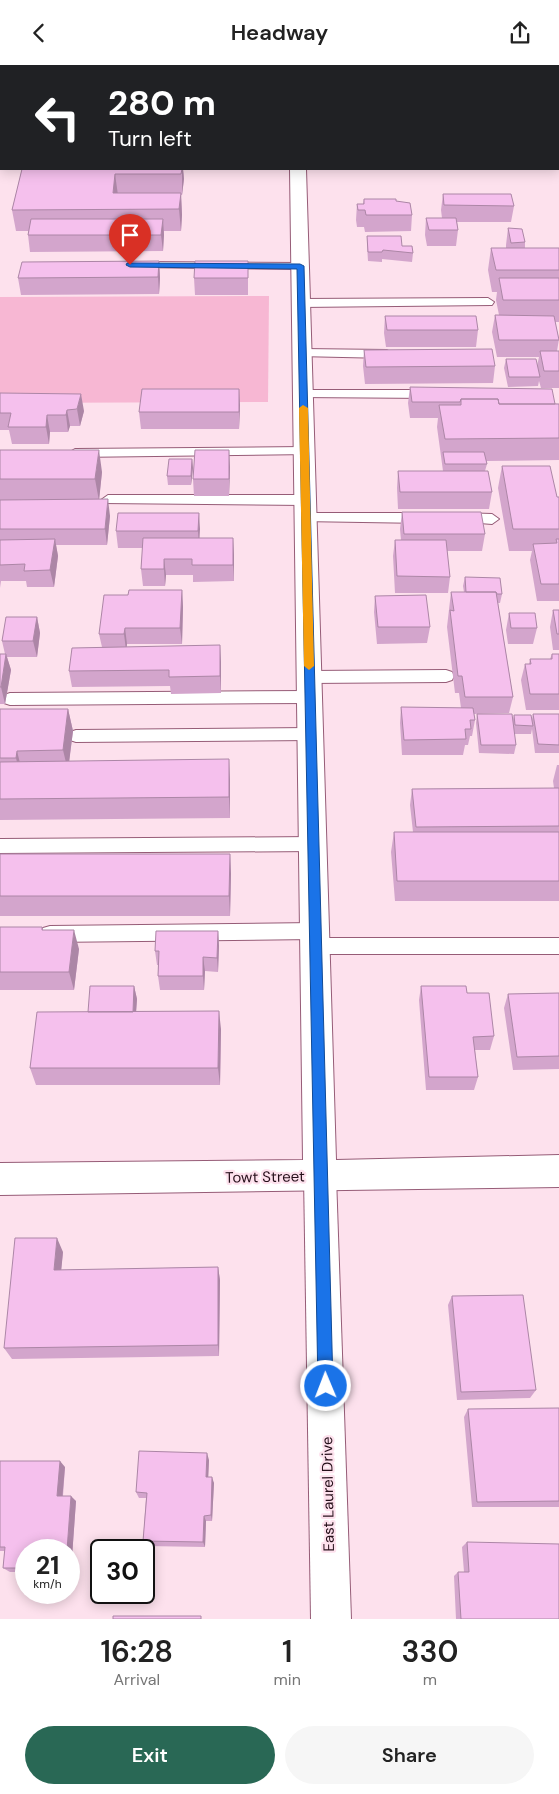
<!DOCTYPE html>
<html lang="en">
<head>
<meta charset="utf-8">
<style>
  :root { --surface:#fff; --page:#f6f6f6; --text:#222; --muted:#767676; --accent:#296855 }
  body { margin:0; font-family:"DM Sans",sans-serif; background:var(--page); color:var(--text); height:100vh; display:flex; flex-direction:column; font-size:19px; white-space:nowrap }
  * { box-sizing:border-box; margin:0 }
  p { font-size:16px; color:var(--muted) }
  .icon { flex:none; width:28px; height:28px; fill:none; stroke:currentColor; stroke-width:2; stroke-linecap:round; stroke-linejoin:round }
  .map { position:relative; height:1554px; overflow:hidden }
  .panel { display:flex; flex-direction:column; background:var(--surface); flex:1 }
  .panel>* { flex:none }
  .guide { position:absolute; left:0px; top:0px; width:560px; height:105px; box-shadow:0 2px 12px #0003; background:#202124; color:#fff; overflow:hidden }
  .speed { position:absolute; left:15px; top:1474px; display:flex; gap:10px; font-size:25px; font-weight:700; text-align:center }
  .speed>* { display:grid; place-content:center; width:65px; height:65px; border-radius:50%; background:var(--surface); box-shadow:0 2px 12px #0003; line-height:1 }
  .speed small { font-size:12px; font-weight:400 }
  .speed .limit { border:2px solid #111; border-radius:8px; background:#fff; color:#111 }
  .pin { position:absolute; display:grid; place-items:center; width:42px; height:42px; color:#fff; margin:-51px -21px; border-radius:50% 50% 50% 0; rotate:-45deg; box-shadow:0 0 5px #0007 }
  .pin .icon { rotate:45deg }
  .me { position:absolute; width:55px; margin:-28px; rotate:359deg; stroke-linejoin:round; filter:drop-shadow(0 0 4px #0008) }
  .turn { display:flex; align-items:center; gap:18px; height:105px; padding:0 25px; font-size:22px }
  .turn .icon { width:65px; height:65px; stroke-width:2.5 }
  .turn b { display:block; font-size:35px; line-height:42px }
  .eta { display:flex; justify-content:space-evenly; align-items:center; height:85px; text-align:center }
  .eta b { font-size:30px; font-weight:600; line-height:35px }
  .primary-button { display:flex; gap:10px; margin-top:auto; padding:10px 25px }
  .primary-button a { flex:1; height:58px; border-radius:30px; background:var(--accent); color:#fff; font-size:20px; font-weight:600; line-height:58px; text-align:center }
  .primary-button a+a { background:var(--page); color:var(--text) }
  header { display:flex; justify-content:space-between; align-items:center; height:65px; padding:0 25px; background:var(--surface); font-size:22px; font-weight:600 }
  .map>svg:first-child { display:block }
</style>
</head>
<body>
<header><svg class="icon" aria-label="back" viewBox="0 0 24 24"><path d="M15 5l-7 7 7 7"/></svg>Headway<svg class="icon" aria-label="share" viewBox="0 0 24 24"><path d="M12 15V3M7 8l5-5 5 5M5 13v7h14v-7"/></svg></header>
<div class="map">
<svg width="559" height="1554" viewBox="0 0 559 1554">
  <rect width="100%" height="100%" fill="#fde1ed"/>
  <path fill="#f7b7d3" d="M269,231L268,337L0,338V232Z"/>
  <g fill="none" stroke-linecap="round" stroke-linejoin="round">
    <defs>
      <path id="service" d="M136,197L300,198L306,201L300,204L132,202L130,200Z
        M488,233L494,237L492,240L301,242L295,238L301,234Z
        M302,284L387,285L393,289L387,293L298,291L296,288Z
        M303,325H432L438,329L432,333L298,332L297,329L298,326Z
        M305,382L310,383L312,386L310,389L75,392L68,388L75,384Z
        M108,430H305L312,435L305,440L103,438L101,435Z
        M306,448H424L431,453L424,458L301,456L299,453Z
        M460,448L492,449L499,454L492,459L455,456L453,453Z
        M446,605L452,607L454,611L452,615L446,617L309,618L303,616L301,612L303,608L309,606Z
        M309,626L315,628L317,632L315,636L309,638L10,640L4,638L2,634L4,630L10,628Z
        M310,663L316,665L318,669L316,673L310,675L76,677L70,675L68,671L70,667L76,665Z
        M314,772L320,774L323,779L320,784L314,786L0,788V774Z
        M315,858L322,860L324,866L322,872L317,873H559V889H315L308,887L306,881L308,875L313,874L50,877L43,875L41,869L43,863L50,861Z"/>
      <path id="minor" d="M320,1095L332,1100L336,1111L351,1554H311L304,1111L308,1100Z"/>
      <path id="tertiary" d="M291,0H307V1H292Z
        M290,104H306L336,1095L559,1090V1122L0,1130V1098L303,1095Z"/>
    </defs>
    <use href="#service" stroke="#965c77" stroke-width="2"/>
    <use href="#minor" stroke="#965c77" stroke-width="2"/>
    <use href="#tertiary" stroke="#965c77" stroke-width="2"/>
    <use href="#service" fill="#fff" fill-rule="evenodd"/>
    <use href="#minor" fill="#fff" fill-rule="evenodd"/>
    <use href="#tertiary" fill="#fff" fill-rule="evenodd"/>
  </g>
  <path fill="#d3a5cc" d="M25,0H39V1H25Z
    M183,0H234L233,1H183Z
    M353,0H398V1H353Z
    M0,26H1V65H0Z
    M0,87H1V104H7V105H0Z
    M22,104H183L184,114L182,130H181L182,150L181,166H164L163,186L30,187L28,170V166H16L12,145Z
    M359,104H385V105H359Z
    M443,129L514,141L511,157H457L458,165L456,181H427L425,170L426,153H442L441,145Z
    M364,134L396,136L412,150L411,166L365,167L364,162H357L356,155L357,139H363Z
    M508,163L525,177V183H559V257H555L559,274L557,286H559V323H541L539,316L538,321L508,322L504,303L506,294L537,301L539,292H497L492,267L495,250H499L496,235L497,227H492L488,205L491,183H506V180Z
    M367,171L402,181L413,188L412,197L382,194V197L368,196L367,180Z
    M159,196L160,213L159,229L21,230L18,213Z
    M248,196V230H195L194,213Z
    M385,251L478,265L476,282H386L384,268Z
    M364,285L495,301L493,318L365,319L363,301Z
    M410,322L559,339V395L486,396L487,399L485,406L492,427L489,444H398L397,423L398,406H443L437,362L438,353H410L408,338Z
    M0,328L84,346L80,361H70L68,367H50L49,379H12L9,365H0Z
    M240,340L239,364H141L139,347Z
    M0,385L102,407L99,434L110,451L107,480H56L58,491L54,522H27L26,516H1L0,523Z
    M192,394L193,403L191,420H168L167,411Z
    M502,401L557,432H559V536H537L530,495L532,486H509L498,423Z
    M230,402L229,431H194L193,414Z
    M402,447L485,469L482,486H447L450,512L448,528H395L393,491L395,475H401L400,464Z
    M199,448V473H233L234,516L193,517V510H166L165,521H143L141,504L143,483H118L116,466Z
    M465,512L502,529L500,538H498L513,632L509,648L474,649L475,655L472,671H470L468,680H465L463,690H402L400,658L401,642L461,643L459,628H455L447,562L451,527H464L463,521Z
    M182,525L183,542L182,579H127V582L221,597V628L171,629L170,621L72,622L69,606L102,582L99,569L128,530Z
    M375,531L430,562L427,578L377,579L374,547Z
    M553,545H559V585H553L550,562Z
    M509,548L537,563L533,579H508L506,565Z
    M37,552L40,568L37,592H7L11,605L5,639H0V589H5L2,576Z
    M552,589H559V645H526L521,615L525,599H529L530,594H550Z
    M0,644H68L73,666L69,696L230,715V753L0,755Z
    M477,649L513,654L514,650L532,654L533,649H559V688H535L532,664L531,669H514L516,680L514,689L479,688L476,658Z
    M557,700H559V836H395L391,787L394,767H413L410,740L412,724L554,723L553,716Z
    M0,789H230L231,809L230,851H0Z
    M0,862H42L43,865L79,884L74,925H0Z
    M218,866L219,881L218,907L205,906L204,925H160L158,911V900H157L155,886Z
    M134,921L137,934L136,947L221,964L220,1020H36L30,1003L88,947Z
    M421,921L467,928L494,971L490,985H475L478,1012L474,1025H426L419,935Z
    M559,928V1004L513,1005L504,943L508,929Z
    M63,1187L61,1205L218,1202L220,1215L219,1291L12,1294L4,1283Z
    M452,1231L536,1325L530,1333L457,1335L448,1240Z
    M559,1343V1442H472L464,1352L468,1344Z
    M209,1395L208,1412L214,1418L212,1456H206L205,1482L146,1481L143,1476L146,1433H139L136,1427Z
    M0,1396L65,1402L63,1431L76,1436L72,1492H69V1485H26V1507H10L3,1503L5,1486H0Z
    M467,1477L559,1554H456L454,1511L458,1507H464L462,1482Z"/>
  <path fill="#ac86a6" d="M182,104H183L184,114L182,130Z
    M115,109L118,130L113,128Z
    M181,128L182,150L181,166L179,144Z
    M163,154L164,170L163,186L161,170Z
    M159,196L160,213L159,229L158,212Z
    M239,324L240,340L239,364Z
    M81,329L84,346L80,361L77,344Z
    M67,345L70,361L68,367L66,350Z
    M47,350L50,367L49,379L46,362Z
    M99,385L102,407L99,436L95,414Z
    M229,385L230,402L229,431Z
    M192,394L193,403L191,420V411Z
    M108,434L110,451L107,480L105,464Z
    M199,448L200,464L199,483L198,466Z
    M233,473L234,490V516L233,500Z
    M55,474L58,491L54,522L50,505Z
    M164,494L166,510L165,521L164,504Z
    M182,525L183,542L182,579L180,563Z
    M37,552L40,568L37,592L33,576Z
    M125,563L127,579L126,585L124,569Z
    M220,580L221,597V628L220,611Z
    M6,589L11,605L5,639L1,622Z
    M68,644L73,666L68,706L63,685Z
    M17,686L22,706L21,714L16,693Z
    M229,694L230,715V753L229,732Z
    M230,789L231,809L230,851L229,831Z
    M74,865L79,884L74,925L69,907Z
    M218,866L219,881L218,907L217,893Z
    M203,892L205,906L204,925L203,911Z
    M134,921L137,934L135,962L133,948Z
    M219,946L221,964L220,1020L218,1003Z
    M57,1173L63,1187L60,1218L54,1205Z
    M218,1202L220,1215L219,1291L218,1280Z
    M207,1388L209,1395L208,1418L206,1412Z
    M60,1396L65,1402L62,1436L57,1431Z
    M212,1412L214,1418L212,1456L211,1450Z
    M71,1431L76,1436L72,1492L69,1489V1485H67Z
    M204,1451L206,1456L205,1482L203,1477Z"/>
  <path fill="#f5c0ed" stroke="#ac86a6" d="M46,0H74V1H46Z
    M438,0H451V1H438Z
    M0,26H1V49H0Z
    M0,87H1V96H0Z
    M22,104H182L181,109H115L113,128H181L179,144L12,145Z
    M443,129H511L514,141L444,140Z
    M364,134H396V136L410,138L412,150H366L365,145H358L357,139H364Z
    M426,153H456L458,165H429Z
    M31,154H163L161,170H28Z
    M508,163L522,164L525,177L511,178Z
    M367,171H401L402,181H412L413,188L383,185L382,187H368Z
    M491,183H559V205H496Z
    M159,196L158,212L18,213L22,197Z
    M195,196H248V213H194Z
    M499,213H559V235H503Z
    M495,250L554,251L559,275H499Z
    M385,251H476L478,265H387Z
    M492,284L495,301L366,302L364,285Z
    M540,286H559V306H544Z
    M506,294H536L540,312H509Z
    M410,322L552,324L555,339H499L498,334H461L460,337H412Z
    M142,324H239V347H139Z
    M0,328L81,329L77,344L67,345L66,350H47L46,362H8L11,348H0Z
    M461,334H498L499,339H559V373L445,374L439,340H461Z
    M0,385H99L95,414H0Z
    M195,385H229V414H193Z
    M443,387H484L487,399H445Z
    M169,394H192L191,411H167Z
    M502,401H550L557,432H559V464H513Z
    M398,406H488L492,427H400Z
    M108,434L105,464H0V435Z
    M402,447H481L485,469H404Z
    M118,448H199L198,466H116Z
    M143,473H233V500H192V494H164V504H141Z
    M55,474L50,505L24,506L25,499L0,500V475Z
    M556,474H559V519H541L533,479L557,478Z
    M395,475H446L450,512L397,511Z
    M465,512L500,513L502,529H497L496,527H466Z
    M129,525H182L180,563H125L124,569H99L104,530H128Z
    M451,527H496L513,632H465L462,611H458L450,545L454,546Z
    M426,530L430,562H378L375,531Z
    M553,545H559V569H557Z
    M509,548H535L537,563H511Z
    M6,552H37L33,576H2Z
    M220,580V611L169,612V605L69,606L72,583Z
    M0,589H6L1,622H0Z
    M552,589H559V629H530L525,599H531L530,594H552Z
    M401,642L473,643L475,655H470L471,664H465L466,674L404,675Z
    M0,644H68L63,685L17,686L16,693H0Z
    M477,649H512L516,680H481Z
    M533,649H559V680L538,679Z
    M514,650H531L533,661L515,660Z
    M229,694V732L0,734V697Z
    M559,723V761L416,762L412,724Z
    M394,767H559V816H397Z
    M0,789H230L229,831H0Z
    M0,862H42V865H74L69,907H0Z
    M156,866H218L217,893L203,892V911H158L159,886H155Z
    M90,921H134L133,947H88Z
    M421,921H466L467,928H489L494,971L473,972L478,1012H429Z
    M559,928V991L517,992L508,929Z
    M219,946L218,1003H30L37,947Z
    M15,1173H57L54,1205L218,1202V1280L4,1283Z
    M523,1230L536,1325L461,1327L452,1231Z
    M559,1343V1436L477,1437L468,1344Z
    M139,1386L207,1388L206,1412H212L211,1450L204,1451L203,1477L143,1476L147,1428L136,1427Z
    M0,1396H60L57,1431H71L67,1485H26V1503H3L5,1482H0Z
    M467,1477L559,1479V1554H461L458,1507H469Z
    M113,1551H201V1554H113Z"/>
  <path fill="#1a73e8" stroke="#114b97" d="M127,198L300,199L304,201L333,1321L331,1326L326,1329L321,1326L318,1321L297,204L130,202L126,200Z"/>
  <path fill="#f59e0b" d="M303,340L308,343L314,601L309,605L304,601L299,343Z"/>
  <g text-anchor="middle" stroke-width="4.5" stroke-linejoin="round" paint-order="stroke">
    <g font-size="15" fill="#250f1a" stroke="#fde1ed">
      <text transform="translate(265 1112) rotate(-1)" y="5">Towt Street</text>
      <text transform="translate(328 1429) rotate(-91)" y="5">East Laurel Drive</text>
    </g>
  </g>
</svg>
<div class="speed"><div>21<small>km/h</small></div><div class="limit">30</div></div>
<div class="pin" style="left:130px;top:200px;background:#d93025"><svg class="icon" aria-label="arrive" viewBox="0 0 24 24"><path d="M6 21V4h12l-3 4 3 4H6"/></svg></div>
<svg class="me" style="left:326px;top:1321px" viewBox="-20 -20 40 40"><circle r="17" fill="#1a73e8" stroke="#fff" stroke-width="3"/><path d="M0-11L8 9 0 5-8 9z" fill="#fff"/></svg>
<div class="guide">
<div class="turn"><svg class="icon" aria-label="left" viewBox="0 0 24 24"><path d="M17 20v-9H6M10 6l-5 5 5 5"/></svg><div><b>280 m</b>Turn left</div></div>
</div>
</div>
<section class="panel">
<div class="eta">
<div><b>16:28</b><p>Arrival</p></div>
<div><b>1</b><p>min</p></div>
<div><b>330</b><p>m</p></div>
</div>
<div class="primary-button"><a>Exit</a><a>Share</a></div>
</section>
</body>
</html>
